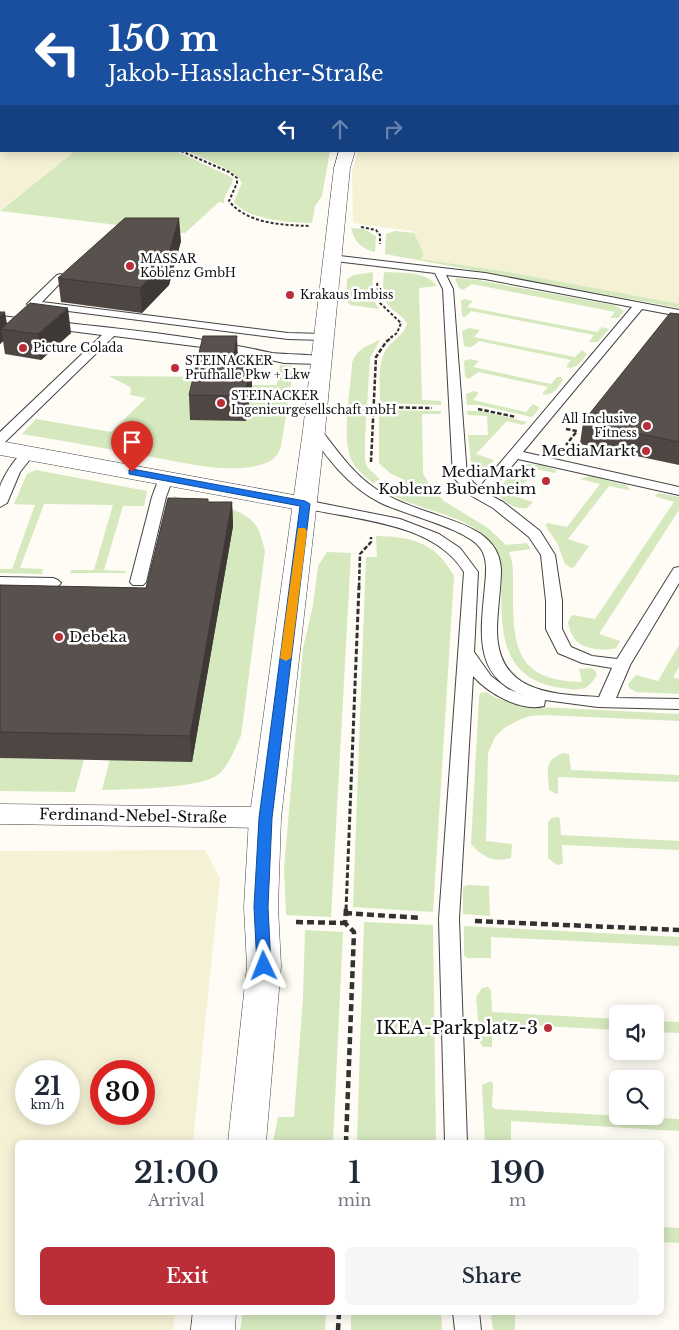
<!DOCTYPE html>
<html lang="en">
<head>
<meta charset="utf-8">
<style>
  :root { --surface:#fff; --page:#f6f6f7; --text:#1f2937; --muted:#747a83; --accent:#bb2e38 }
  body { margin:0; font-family:"Libre Baskerville",serif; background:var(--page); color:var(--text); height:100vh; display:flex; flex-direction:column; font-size:19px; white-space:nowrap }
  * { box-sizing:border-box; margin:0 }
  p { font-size:16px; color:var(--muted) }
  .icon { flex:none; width:28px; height:28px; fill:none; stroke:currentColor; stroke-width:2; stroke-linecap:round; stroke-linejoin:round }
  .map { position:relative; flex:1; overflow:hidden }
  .sheet { position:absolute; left:15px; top:1140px; width:649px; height:175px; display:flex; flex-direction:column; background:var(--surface); border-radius:8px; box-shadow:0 2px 12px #0003 }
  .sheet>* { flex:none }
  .banner { position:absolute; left:0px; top:0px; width:680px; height:152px; box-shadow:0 2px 12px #0003; background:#1a4fa0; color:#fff; overflow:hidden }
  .tools { position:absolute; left:609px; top:1005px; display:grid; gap:10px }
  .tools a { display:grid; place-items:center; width:55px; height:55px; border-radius:8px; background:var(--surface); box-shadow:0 2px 12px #0003; font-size:25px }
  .speed { position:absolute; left:15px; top:1060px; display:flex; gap:10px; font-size:25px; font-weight:700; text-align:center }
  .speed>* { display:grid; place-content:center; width:65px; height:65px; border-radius:50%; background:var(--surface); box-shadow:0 2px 12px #0003; line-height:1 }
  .speed small { font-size:12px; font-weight:400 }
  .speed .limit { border:8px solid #d22; background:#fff; color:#111 }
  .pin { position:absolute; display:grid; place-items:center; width:42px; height:42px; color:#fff; margin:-51px -21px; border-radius:50% 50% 50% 0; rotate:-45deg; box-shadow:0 0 5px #0007 }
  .pin .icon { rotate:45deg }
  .me { position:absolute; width:55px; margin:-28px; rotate:358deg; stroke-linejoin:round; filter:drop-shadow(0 0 4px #0008) }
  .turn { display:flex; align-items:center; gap:18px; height:105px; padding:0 25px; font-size:22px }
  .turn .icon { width:65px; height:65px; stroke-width:2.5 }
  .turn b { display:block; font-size:35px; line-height:42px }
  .lanes { display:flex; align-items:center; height:48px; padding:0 25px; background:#0003; justify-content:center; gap:25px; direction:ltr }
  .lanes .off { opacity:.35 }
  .eta { display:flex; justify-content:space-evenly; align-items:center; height:85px; text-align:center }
  .eta b { font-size:30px; font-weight:600; line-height:35px }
  .button { display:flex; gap:10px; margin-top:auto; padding:10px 25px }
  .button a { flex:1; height:58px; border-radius:8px; background:var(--accent); color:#fff; font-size:20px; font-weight:600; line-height:58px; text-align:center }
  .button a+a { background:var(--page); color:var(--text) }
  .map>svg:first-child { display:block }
</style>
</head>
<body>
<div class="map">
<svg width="679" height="1330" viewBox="0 0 679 1330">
  <rect width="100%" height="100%" fill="#fefcf4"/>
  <path fill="#f4f1d5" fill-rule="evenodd" d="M679,51V305L508,272L421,259L424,255L412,231L353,223L352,172L358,151H679Z
    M0,82L1,151H75L0,210Z
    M205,850L220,878L193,1142H18V1312L175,1313L173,1330H0V851ZM26,1071H69V1114H26ZM101,1071H144V1114H101Z"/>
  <path fill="#d5e8be" d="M75,151H176L233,178C233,187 223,194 224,203L219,202L185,233L0,211Z
    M186,151H330L322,196L315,206L312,223C291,223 248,220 234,202L242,183C236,169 201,158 186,151Z
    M351,228L364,229L376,236L375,252C360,248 355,242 351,228Z
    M395,231L414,233L424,255L421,259L508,272L679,304V308L385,254L386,234Z
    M373,272L372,297L379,309L351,305L346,301L347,279L354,275Z
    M384,272C400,273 427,271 437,286L419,288L422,400L441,401V405L380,403C380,386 377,363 387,348C393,340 404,335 407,324C404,317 399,315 393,310C380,300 383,287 384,272Z
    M457,278L477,280L614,305L624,311L618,318H610L615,312L472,284L463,290L459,288L455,279Z
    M464,299L473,301L467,307L597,332L602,327L609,329L598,342H589L594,335L471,311L465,317L462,316L461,301Z
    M469,328L480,330L474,337L575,357L582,350L587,354C581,362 576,370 566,367L571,360L479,341C473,346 472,349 464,346L462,331Z
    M380,340L370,358L365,438V461L368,468L380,479L373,483C366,477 358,471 353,463C340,443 351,389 352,363C357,349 366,346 380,340Z
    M470,359L479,361L473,367L551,384L557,377H561L563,380C557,388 553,397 542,394L548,387L478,372L469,379L465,377L464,361Z
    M280,365L294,366L281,446C278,457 271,462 260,465C224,474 182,462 146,456C105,448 64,441 22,434L36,419L111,432L146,398L130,395L131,392L130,387L109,376L219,377L245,421L252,385H277Z
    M474,391L479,393L473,400L526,412L533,404L539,407V409L532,417L479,405H467L466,394Z
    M379,410L441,411V414H422L423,473L430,486L444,501L488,528L506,545L527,543L531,549L509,552C514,564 513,577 513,590C513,646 515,681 582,682L579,669L589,668L595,670L597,675C587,691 581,691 562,688C490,678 503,614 501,560C487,523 449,517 416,505C406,502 397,497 387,493L405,480L391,474L379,463Z
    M467,411H481L527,422L523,425L507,421L476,454L494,460L482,473L478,475L472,472L468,435H488L487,416L469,415L467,414Z
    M526,464L541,465L557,470L555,473L536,469L514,496L533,502L527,508C517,510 498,501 498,490L517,467Z
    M36,470L147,491L144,506H123L104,570L126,571L125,573H70L71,570H94L113,505L44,504L20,568L43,569L42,574L0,573V569H12L35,505L14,504L27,474Z
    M590,476L626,485L630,489L628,490L609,486L568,539L589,546L574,567L571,568L565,564L557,543L545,525L548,523L567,527L600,484L580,479Z
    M659,493L679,497V510L599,634L620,641L616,648C610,650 604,650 597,649C579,647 571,639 568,622L572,615L595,619L674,502L654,496Z
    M173,496C195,501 238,505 253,522C261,530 262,541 265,551L241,736C235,748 230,763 220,773C204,789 127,789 102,790L170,522Z
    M376,536C413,537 435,542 454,576L433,912L353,907L366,557H377Z
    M327,552L351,553L331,917L286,915L284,869L303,648L313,606L318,566Z
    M679,645V667L673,677L679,679V694L636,692L629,688L628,684L636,675L658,681Z
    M486,692L496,698L521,706L679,714V721L545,715L530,716L519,720L504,728L495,737L488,753L486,841L512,844L511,858C495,863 482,857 471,844L479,698L480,693Z
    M564,753L569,754L571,770L679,775V782L558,777V793L556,794L549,790C548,771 543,760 564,753Z
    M0,758L84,760L75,792L0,791Z
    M558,817L560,820L561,835L679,841V850L562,845L563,864L557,865L548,858V822L552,818Z
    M467,885L489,886L490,916L463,914V887Z
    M364,922L433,925L436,1142H357Z
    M464,926L679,937V946L491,937V958H467L464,955Z
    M305,930L343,932L333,1142H273L278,1117H294L303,998Z
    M488,987L491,990L492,1012L617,1019V1030L492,1023V1047H483L480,1042L476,997L482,988Z
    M655,1021L679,1022V1033L655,1032Z
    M491,1081L493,1084L492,1106L495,1109L679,1119V1131L511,1121V1142H485L482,1085Z
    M661,1227L679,1228V1243L661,1242Z
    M243,1313H326L325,1330H240Z
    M351,1313H441L442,1330H351Z
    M495,1313H515V1330H493L491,1316Z"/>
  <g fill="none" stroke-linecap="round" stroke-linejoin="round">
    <defs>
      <path id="service" d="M331,255L485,273L679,310V316L642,309L523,452L679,487V495L518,459L488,494L503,502L540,531L555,555L562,601V629L571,647L592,656L617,659L672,571L674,568L679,567V583L630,665L616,698L679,699V709L598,707L545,700L544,706C520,712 488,693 473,676L459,919L467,1142H445L439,919L464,572C433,521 352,520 300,507L298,504L300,501L305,500L400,519L439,534L460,548L478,572L474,652L491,676L508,689L524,695C472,677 481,630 485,586C486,574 488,560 481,549C467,528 404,515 379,502C348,486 327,458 308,430L309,427H319C336,449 352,473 376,489C392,499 410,506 428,512C458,523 499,531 501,569C501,589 497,610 497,631C498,693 551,694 599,697L612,668L582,663L558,653L546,629V601L541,555L529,537L493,508L470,495L453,477L443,289L435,273L327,260L326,258L327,256ZM446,275L485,279L632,307L479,488L467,476L453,289Z
        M61,274L66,277L42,302L288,333L324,334L330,337L324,340L288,339L29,306L27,304L29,302L57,275Z
        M0,316C91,326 183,333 272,353C284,355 322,353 328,360L322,364L284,363L226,350L114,336L5,442L0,443V432L102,335L0,322Z
        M28,449L35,453L20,472L7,503L0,507C0,501 0,493 0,487C3,477 18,452 28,449Z
        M166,474L173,478L166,497L146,582L143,585H133L130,582L152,497L159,478Z
        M0,577L53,578L58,580L61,583L58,586L53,588L0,587Z
        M453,1312H479L481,1330H455Z"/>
      <path id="minor" d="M0,441L305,497L313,499L317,504L313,509L305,511L0,455Z
        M265,808L276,811L281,818L278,907L281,966L266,1142H228L247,966L244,907L249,818L254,811Z
        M193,1312H236L235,1330H191Z"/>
      <path id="tertiary" d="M447,0H471L472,1H448Z
        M339,151H355L350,168L325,430L281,818L276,825L265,828L0,824V804L251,807L303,430L334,168Z"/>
      <path id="primary" d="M187,0H307L186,1Z
        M355,0H470L471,1H356Z
        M0,6H1V14H0Z"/>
      <path id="trunk" d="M674,1H679"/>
    </defs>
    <use href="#service" stroke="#434343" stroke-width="2"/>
    <use href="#minor" stroke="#434343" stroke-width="1"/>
    <use href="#tertiary" stroke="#434343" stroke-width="1"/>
    <use href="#primary" stroke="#212121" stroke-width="1"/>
    <use href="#trunk" stroke="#212121" stroke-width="29"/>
    <path stroke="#323232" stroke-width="2" stroke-dasharray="3 2" stroke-linecap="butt" d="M181,151L229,172L237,178V183L229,201C247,224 283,225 310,226
      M361,227L376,230L380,235V244
      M377,283L380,303L401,323L397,333L390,338"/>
    <path stroke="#323232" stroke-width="2.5" stroke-dasharray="4.5 2" stroke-linecap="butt" d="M373,407L432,408
      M478,409L516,417
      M566,429L577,431L566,445
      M371,462L376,357L386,342L392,337
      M359,587L360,554L371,542V537"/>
    <path stroke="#323232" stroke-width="3" stroke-dasharray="5.5 2.5" stroke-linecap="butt" d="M346,910L359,586"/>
    <path stroke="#323232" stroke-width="4.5" stroke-dasharray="7 4" stroke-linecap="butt" d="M346,909L345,923L354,932L346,1142
      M345,913L421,918
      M475,921L679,930
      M296,922L345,923
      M338,1330L339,1312"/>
    <use href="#service" fill="#fff" fill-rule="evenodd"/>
    <use href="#minor" fill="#fff" fill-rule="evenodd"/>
    <use href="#tertiary" fill="#fff" fill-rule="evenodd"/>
    <use href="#primary" fill="#f2cf71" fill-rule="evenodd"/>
    <use href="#trunk" stroke="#f0b76a" stroke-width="28"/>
  </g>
  <path fill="#4d4642" d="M181,241L169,285L142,313L61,302L58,278Z
    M0,312L7,324L71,333L41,360L5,354L3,341L0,344Z
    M679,314V465L580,444L583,422Z
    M238,360H251L252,385L246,421L190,420L189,395Z
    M208,499V502H232L233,526L192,762L0,758V585L146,588Z"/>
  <path fill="#3e3936" d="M179,218L181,241L169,285L142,313L140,288Z
    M68,308L71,333L41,360L38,334Z
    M5,312L8,330L1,329L3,341L0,344V317Z
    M237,336L238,360H233Z
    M251,360L252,385L246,421L245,396Z
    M232,502L233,526L192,762L190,736Z"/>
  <path fill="#59514d" stroke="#3e3936" d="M125,218H179L167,261L140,288L58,278Z
    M30,303L68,308L38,334L1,329Z
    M0,312H5L0,317Z
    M670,313L679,314V442L583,422Z
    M203,336H237L233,360H251L245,396L189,395Z
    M168,498L208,499V502H232L190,736L0,732V585L146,588Z"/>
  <path fill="#1a73e8" stroke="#114b97" d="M132,469L305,501L310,504L272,818L268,907L271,966L269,969L264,971L259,969L257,966L254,907L259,818L300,506L129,474V470Z"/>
  <path fill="#f59e0b" d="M298,528H305L307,531L291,658L286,661L280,658Z"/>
  <g fill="#bb2e38" stroke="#fff" stroke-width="2">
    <circle cx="130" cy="266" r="5"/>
    <circle cx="290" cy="295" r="5"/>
    <circle cx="23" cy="348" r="5"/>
    <circle cx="175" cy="368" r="5"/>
    <circle cx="221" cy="403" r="5"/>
    <circle cx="647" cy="426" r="5"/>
    <circle cx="646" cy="451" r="5"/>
    <circle cx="546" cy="481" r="5"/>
    <circle cx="59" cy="637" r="5"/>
    <circle cx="548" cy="1028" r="5"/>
  </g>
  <g text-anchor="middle" stroke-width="5" stroke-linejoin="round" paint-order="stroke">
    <g font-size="12" fill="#101010" stroke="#fff" text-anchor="start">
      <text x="140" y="263">MASSAR<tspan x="140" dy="14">Koblenz GmbH</tspan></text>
      <text x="300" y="299">Krakaus Imbiss</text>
      <text x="33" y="352">Picture Colada</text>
      <text x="185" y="365">STEINACKER<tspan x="185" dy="14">Prüfhalle Pkw + Lkw</tspan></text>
      <text x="231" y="400">STEINACKER<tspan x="231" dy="14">Ingenieurgesellschaft mbH</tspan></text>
      <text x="637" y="423" text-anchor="end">All Inclusive<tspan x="637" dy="14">Fitness</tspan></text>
    </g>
    <g font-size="15" fill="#101010" stroke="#fff" text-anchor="end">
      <text x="636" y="456">MediaMarkt</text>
      <text x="536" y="477">MediaMarkt<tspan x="536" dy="17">Koblenz Bubenheim</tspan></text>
      <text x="69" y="642" text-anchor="start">Debeka</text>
    </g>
    <g font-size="15" fill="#101010" stroke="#fff">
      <text transform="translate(133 816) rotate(1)" y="5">Ferdinand-Nebel-Straße</text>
    </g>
    <g font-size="18" fill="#101010" stroke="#fff" text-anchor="end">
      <text x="538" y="1034">IKEA-Parkplatz-3</text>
    </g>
  </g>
</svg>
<div class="tools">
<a><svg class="icon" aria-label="sound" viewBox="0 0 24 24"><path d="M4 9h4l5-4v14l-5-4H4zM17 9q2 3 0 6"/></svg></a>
<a><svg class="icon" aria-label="search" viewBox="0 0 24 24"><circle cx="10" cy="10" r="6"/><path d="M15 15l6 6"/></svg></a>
</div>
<div class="speed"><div>21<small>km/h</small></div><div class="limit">30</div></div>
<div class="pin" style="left:132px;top:472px;background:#d93025"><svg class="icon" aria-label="arrive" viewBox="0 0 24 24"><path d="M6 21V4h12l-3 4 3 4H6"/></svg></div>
<svg class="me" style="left:264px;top:966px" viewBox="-20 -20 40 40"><path d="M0-17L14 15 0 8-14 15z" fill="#1a73e8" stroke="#fff" stroke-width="4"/></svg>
<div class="banner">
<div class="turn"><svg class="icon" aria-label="left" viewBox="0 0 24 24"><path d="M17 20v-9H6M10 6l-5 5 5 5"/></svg><div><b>150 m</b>Jakob-Hasslacher-Straße</div></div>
<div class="lanes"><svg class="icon" aria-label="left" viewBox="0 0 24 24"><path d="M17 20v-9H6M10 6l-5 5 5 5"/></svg><svg class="icon off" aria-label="ahead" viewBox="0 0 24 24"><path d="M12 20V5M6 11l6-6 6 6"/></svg><svg class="icon off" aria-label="right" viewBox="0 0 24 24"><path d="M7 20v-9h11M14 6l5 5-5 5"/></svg></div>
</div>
<section class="sheet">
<div class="eta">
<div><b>21:00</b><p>Arrival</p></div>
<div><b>1</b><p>min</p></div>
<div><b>190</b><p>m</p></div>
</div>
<div class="button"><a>Exit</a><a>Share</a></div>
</section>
</div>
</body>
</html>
